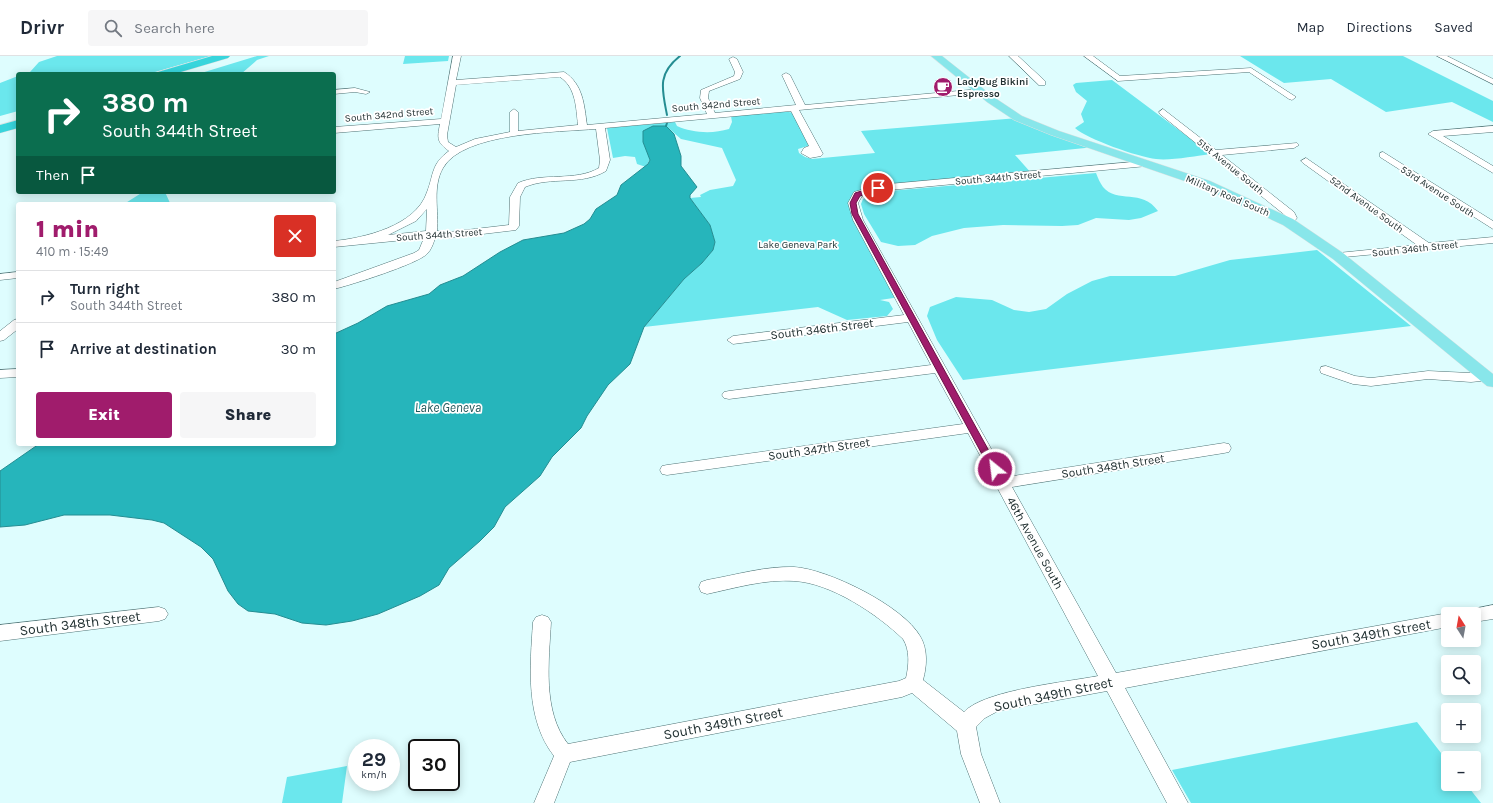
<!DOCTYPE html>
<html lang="en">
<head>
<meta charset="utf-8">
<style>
  :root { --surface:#fff; --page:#f6f6f7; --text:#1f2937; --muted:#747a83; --line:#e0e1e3; --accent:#a01c6c }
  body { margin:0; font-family:Karla,sans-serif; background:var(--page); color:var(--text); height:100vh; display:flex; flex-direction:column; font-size:15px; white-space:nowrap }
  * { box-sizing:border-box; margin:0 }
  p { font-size:13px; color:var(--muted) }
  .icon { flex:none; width:22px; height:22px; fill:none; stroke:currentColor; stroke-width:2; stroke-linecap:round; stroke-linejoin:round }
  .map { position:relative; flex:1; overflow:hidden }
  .panel { position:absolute; left:16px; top:146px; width:320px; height:244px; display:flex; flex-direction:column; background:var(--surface); border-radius:4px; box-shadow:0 2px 10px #0003 }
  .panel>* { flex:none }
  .top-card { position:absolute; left:16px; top:16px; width:320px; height:122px; border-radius:4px; box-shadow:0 2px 10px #0003; background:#0b6e4f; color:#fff; overflow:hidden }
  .needle { width:26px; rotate:349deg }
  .fabs { position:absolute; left:1441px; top:551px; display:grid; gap:8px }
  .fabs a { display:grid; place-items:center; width:40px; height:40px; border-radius:4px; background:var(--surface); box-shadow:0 2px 10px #0003; font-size:20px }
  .speed { position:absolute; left:348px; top:683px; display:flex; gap:8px; font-size:20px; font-weight:700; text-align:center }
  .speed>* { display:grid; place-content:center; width:52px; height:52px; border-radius:50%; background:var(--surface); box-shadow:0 2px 10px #0003; line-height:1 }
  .speed small { font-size:10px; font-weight:400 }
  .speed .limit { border:2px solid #111; border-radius:6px; background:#fff; color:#111 }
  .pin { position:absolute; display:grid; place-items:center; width:34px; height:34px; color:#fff; margin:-17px; border:2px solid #fff; border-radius:50%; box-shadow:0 1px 4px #0007 }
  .me { position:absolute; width:44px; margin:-22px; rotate:331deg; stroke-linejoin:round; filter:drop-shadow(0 0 3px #0008) }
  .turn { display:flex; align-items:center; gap:14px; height:84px; padding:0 20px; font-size:18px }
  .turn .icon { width:52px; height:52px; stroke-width:2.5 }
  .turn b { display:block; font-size:28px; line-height:34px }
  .then { display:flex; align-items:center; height:38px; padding:0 20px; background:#0003; gap:8px; font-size:15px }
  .round { display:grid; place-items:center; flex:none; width:42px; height:42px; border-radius:4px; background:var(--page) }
  .summary { display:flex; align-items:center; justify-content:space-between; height:68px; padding:0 20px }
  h1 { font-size:24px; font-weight:800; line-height:30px; color:var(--accent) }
  .action { display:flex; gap:8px; margin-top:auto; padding:8px 20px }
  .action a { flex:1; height:46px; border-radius:4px; background:var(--accent); color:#fff; font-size:16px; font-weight:800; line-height:46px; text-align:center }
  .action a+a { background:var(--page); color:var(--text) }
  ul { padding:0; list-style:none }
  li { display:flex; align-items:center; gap:12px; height:52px; padding:0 20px; border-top:1px solid var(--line) }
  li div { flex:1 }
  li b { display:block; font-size:15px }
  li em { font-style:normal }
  header { display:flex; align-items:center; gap:24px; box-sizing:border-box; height:56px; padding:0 20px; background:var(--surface); border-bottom:1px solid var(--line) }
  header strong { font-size:19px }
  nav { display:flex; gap:22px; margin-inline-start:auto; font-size:14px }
  .search { width:280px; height:36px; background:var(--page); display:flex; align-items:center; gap:10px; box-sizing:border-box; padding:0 14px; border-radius:4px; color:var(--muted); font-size:15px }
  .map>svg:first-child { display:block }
</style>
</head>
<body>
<header>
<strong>Drivr</strong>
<div class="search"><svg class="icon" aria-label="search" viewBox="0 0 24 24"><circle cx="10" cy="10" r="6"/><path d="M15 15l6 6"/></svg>Search here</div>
<nav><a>Map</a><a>Directions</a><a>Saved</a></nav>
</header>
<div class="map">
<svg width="1493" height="747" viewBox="0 0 1493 747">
  <rect width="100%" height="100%" fill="#defdfe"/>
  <path fill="#6be7ed" d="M57,0H211L148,18H24L30,16L39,6Z
    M257,0H269L257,4L241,18H198Z
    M405,0H449L448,5L403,8Z
    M1240,0H1403L1493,45V66L1452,46L1386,56L1331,23L1284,27Z
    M18,20V55L0,60V27Z
    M1112,24L1211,98C1196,100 1169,105 1156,103C1138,101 1087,83 1075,72L1084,66L1081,58L1087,45L1076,36L1073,29L1076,27Z
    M783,55L794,57L811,89L798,93L799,97L805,101L812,103L875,97L861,75L1018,62L1095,91L1015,99L1032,118L864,135L853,147L900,241L880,244L889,246L893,253L887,260L847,264L818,251L644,271L684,223L702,207L713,194L715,186L710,169L690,142L701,141L700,139L710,134L733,130L736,124L722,92L681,83L666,70L646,111L637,108L635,101L625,100L613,102L607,72L675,66L677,70C692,77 713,78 729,73L732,66L731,60Z
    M1096,117C1098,122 1100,127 1103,131C1117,148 1142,132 1158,155L1141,162L1129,164L1096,162L1078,169L1062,170L1003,169L964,172L932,180L915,189L898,190L881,186L864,158L861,148L863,143L878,136Z
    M143,136H165L170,147L176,148H124Z
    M1317,194L1411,270L963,324L937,284L927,260L930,251L956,241L992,244L1014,254L1029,256L1046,253L1067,238L1092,225L1110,220H1175L1230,204Z
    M1417,666L1448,706V728H1466L1481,747H1191L1172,714Z
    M347,710L342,747H282L287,721Z"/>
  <path fill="#26b5bb" stroke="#258d92" d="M653,70H666L674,78L681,100V110L697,131L690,139V142L710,169L715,186L713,194L702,207L684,223L644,271L630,308L608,329L587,360L581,372L552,401L540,420L505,451L494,471L480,485L449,512L439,529L420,540L378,558L352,565L326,569L302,567L275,558L248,555L238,548L228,535L213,503L201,491L164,467L152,464L110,459H64L25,469L0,471V415L39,388H334V278L358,267L387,250L429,238L440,229L463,220L500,196L523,184L564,177L584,168L590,163L596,153L617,139L621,129L648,108L650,104L643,86V75Z"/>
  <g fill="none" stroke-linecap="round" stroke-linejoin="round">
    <path stroke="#258d92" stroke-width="2" d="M667,59C662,33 657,18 680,0
      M666,70L667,67"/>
    <defs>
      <path id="minor" d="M453,0H461L456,24L564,16C583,28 584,48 587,69L707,58L700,42L701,34L734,20L735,16L729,3L733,1L737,3L743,16L740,23L709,35L708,42L715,57L796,49L782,19L786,17L790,19L805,49L980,33L984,35L980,37L799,54L823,98L821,100L810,102L801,97L804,92L809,90L791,55L605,72L610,104L606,115C581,130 551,120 525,131L520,141L519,170L516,174L449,182L435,181C434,187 431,194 427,198C417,208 351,229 334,233V226L414,197L419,194L424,182L334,191V185C364,182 416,170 427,136C434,118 431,108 449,95C437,86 437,83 440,68L334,77V71L441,63ZM560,21C576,31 576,52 578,69L518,75V56L514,53L510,56V76L475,83L456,91L448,86L447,79L456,29ZM596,73L600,104L599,112C575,126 543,116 518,127L510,141L509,169L449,176L437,175C439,155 432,131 443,112C463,76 559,76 596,73ZM427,153L426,175L388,179L416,165Z
        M1009,0H1018L1045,25V29H1039Z
        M1084,0H1093L1120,20L1251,12L1296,41L1292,44L1289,43L1249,16L1118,25Z
        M1437,0H1447L1493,23V28Z
        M355,32L370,36L366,38L355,36L334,38V34Z
        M1163,53L1216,94L1297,87L1299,89L1294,92L1222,99L1294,156L1297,162L1292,168H1284L1283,166L1287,162L1286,160L1160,58L1159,56Z
        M1493,70V76L1443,80L1493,110V117L1428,78L1433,75Z
        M1383,96L1493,165V173L1380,101V97Z
        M1306,102L1429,187L1493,181V187L1334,202L1332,200L1338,197L1417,189L1303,107L1301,105Z
        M1144,105L1149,108L1147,110L879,135L862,140L858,147L863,164L1007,421L1224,387L1229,388L1231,392L1229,396L1224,397L1012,431L1116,617L1448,557L1452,558H1448V571L1125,632L1188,747H1167L1107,635L998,655L985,662L976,671L981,698L1000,747H980L961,698L957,675L912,637L902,641L570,706L554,747H534L554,700C525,663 530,610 533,566L536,561L542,559L548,561L551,566C549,605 542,655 568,688L899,625L906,622C909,609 910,594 903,583C877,558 831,527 794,525C765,523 735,532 707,538L701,536L699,531L701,526L707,524C736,519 765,510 794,511C828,513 903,550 920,580C928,593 927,610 923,624L964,656C984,634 1067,626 1098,620L968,377L667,419L662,418L660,414L662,410L667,409L963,368L935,317L729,343L724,342L722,339L724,336L729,335L931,309L908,266L733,288L727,284L733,280L904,259L853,164L848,147L854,136L878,129Z
        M18,216V222L0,224V218Z
        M18,263V273L4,284L0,285V275L14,264Z
        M1326,310L1355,320L1371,322L1428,315L1491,318L1493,321L1491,324L1471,326L1428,323L1371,330L1353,328L1321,317L1320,314L1321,311Z
        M18,313V321L0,322V314Z
        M1493,549V563L1474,566V558H1466L1468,554Z
        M159,551L165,553L168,558L165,563L159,565L0,585V569Z"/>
      <path id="major" d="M931,0H942L995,42L1022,60L1059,75L1210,125L1293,163L1343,197L1493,318V331L1487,330L1333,203L1283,169L1202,131L1051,79L1014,64L987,46Z"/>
      <path id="highway" d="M212,0H230L228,2L174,18H156L158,16Z
        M18,64V72L0,77V69Z"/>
    </defs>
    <use href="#minor" stroke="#507476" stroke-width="1"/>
    <use href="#major" stroke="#e0e2e2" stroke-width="1"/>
    <use href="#highway" stroke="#e0e2e2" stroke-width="1"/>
    <use href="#minor" fill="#fff" fill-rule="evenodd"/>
    <use href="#major" fill="#88e6ea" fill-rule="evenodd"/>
    <use href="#highway" fill="#38d5dc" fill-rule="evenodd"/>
  </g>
  <path fill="#a01c6c" stroke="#681246" d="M878,130L880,131V133L860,140L856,147L858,158L999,413L998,416L995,417L990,413L852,158L850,147L855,137Z"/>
  <defs>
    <symbol id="cafe-disc" viewBox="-11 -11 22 22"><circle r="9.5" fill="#a01c6c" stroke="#fff"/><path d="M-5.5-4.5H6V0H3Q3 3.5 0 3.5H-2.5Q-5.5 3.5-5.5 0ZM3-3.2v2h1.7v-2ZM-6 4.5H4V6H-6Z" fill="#fff"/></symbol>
  </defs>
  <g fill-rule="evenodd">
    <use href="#cafe-disc" x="932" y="20" width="22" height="22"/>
  </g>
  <g text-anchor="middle" stroke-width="3.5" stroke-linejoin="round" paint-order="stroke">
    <g font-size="10" font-weight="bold" fill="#223132" stroke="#fff" text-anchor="start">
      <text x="957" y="29">LadyBug Bikini<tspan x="957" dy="12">Espresso</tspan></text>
    </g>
    <g font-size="10" fill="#223132" stroke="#fff">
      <text transform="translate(716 48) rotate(-5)" y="4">South 342nd Street</text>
      <text transform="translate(389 58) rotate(-5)" y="4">South 342nd Street</text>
      <text transform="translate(1231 110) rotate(39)" y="4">51st Avenue South</text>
      <text transform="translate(998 121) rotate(-5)" y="4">South 344th Street</text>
      <text transform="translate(1438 135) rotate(33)" y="4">53rd Avenue South</text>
      <text transform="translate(1228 139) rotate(23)" y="4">Military Road South</text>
      <text transform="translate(1367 148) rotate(36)" y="4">52nd Avenue South</text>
      <text transform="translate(439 178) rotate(-4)" y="4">South 344th Street</text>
      <text transform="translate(1415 192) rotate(-6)" y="4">South 346th Street</text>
    </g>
    <g font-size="10" fill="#182e2f" stroke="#fff">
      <text x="798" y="192">Lake Geneva Park</text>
    </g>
    <g font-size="12" fill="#223132" stroke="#fff">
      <text transform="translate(822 273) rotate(-7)" y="4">South 346th Street</text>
      <text transform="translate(819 393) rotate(-8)" y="4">South 347th Street</text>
      <text transform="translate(1113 410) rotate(-9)" y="4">South 348th Street</text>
      <text transform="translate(1035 487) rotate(61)" y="4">46th Avenue South</text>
    </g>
    <g font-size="13" font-style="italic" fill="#1f5659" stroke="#fff">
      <text x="448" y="356">Lake Geneva</text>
    </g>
    <g font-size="14" fill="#223132" stroke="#fff">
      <text transform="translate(80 567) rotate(-7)" y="5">South 348th Street</text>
      <text transform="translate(1371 578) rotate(-10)" y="5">South 349th Street</text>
      <text transform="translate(1053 638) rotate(-12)" y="5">South 349th Street</text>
      <text transform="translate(723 667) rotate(-11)" y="5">South 349th Street</text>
    </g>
  </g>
</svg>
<div class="fabs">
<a><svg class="needle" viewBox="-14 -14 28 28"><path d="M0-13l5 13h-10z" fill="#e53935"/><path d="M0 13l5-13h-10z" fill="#747a83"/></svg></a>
<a><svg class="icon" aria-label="search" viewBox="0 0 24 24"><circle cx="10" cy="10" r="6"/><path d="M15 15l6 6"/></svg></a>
<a>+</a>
<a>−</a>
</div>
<div class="speed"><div>29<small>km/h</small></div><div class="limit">30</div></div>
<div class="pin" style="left:878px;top:132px;background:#d93025"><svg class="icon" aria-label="arrive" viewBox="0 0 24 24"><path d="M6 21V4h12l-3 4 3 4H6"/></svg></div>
<svg class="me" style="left:995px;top:413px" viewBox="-20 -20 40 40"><circle r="17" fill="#a01c6c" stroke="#fff" stroke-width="3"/><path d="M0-11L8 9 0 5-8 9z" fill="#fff"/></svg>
<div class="top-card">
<div class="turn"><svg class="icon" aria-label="right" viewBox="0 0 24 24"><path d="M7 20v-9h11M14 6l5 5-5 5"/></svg><div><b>380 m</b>South 344th Street</div></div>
<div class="then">Then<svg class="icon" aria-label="arrive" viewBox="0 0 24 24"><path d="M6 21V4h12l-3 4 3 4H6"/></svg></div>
</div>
<section class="panel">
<div class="summary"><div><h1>1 min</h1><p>410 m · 15:49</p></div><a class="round" style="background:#d93025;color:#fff"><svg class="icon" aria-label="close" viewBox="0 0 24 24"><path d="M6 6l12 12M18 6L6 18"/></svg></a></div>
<ul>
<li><svg class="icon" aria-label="right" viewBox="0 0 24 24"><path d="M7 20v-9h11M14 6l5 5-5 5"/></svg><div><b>Turn right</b><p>South 344th Street</p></div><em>380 m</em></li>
<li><svg class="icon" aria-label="arrive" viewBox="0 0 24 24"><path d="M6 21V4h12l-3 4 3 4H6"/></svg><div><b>Arrive at destination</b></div><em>30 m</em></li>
</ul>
<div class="action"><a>Exit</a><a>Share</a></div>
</section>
</div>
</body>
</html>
